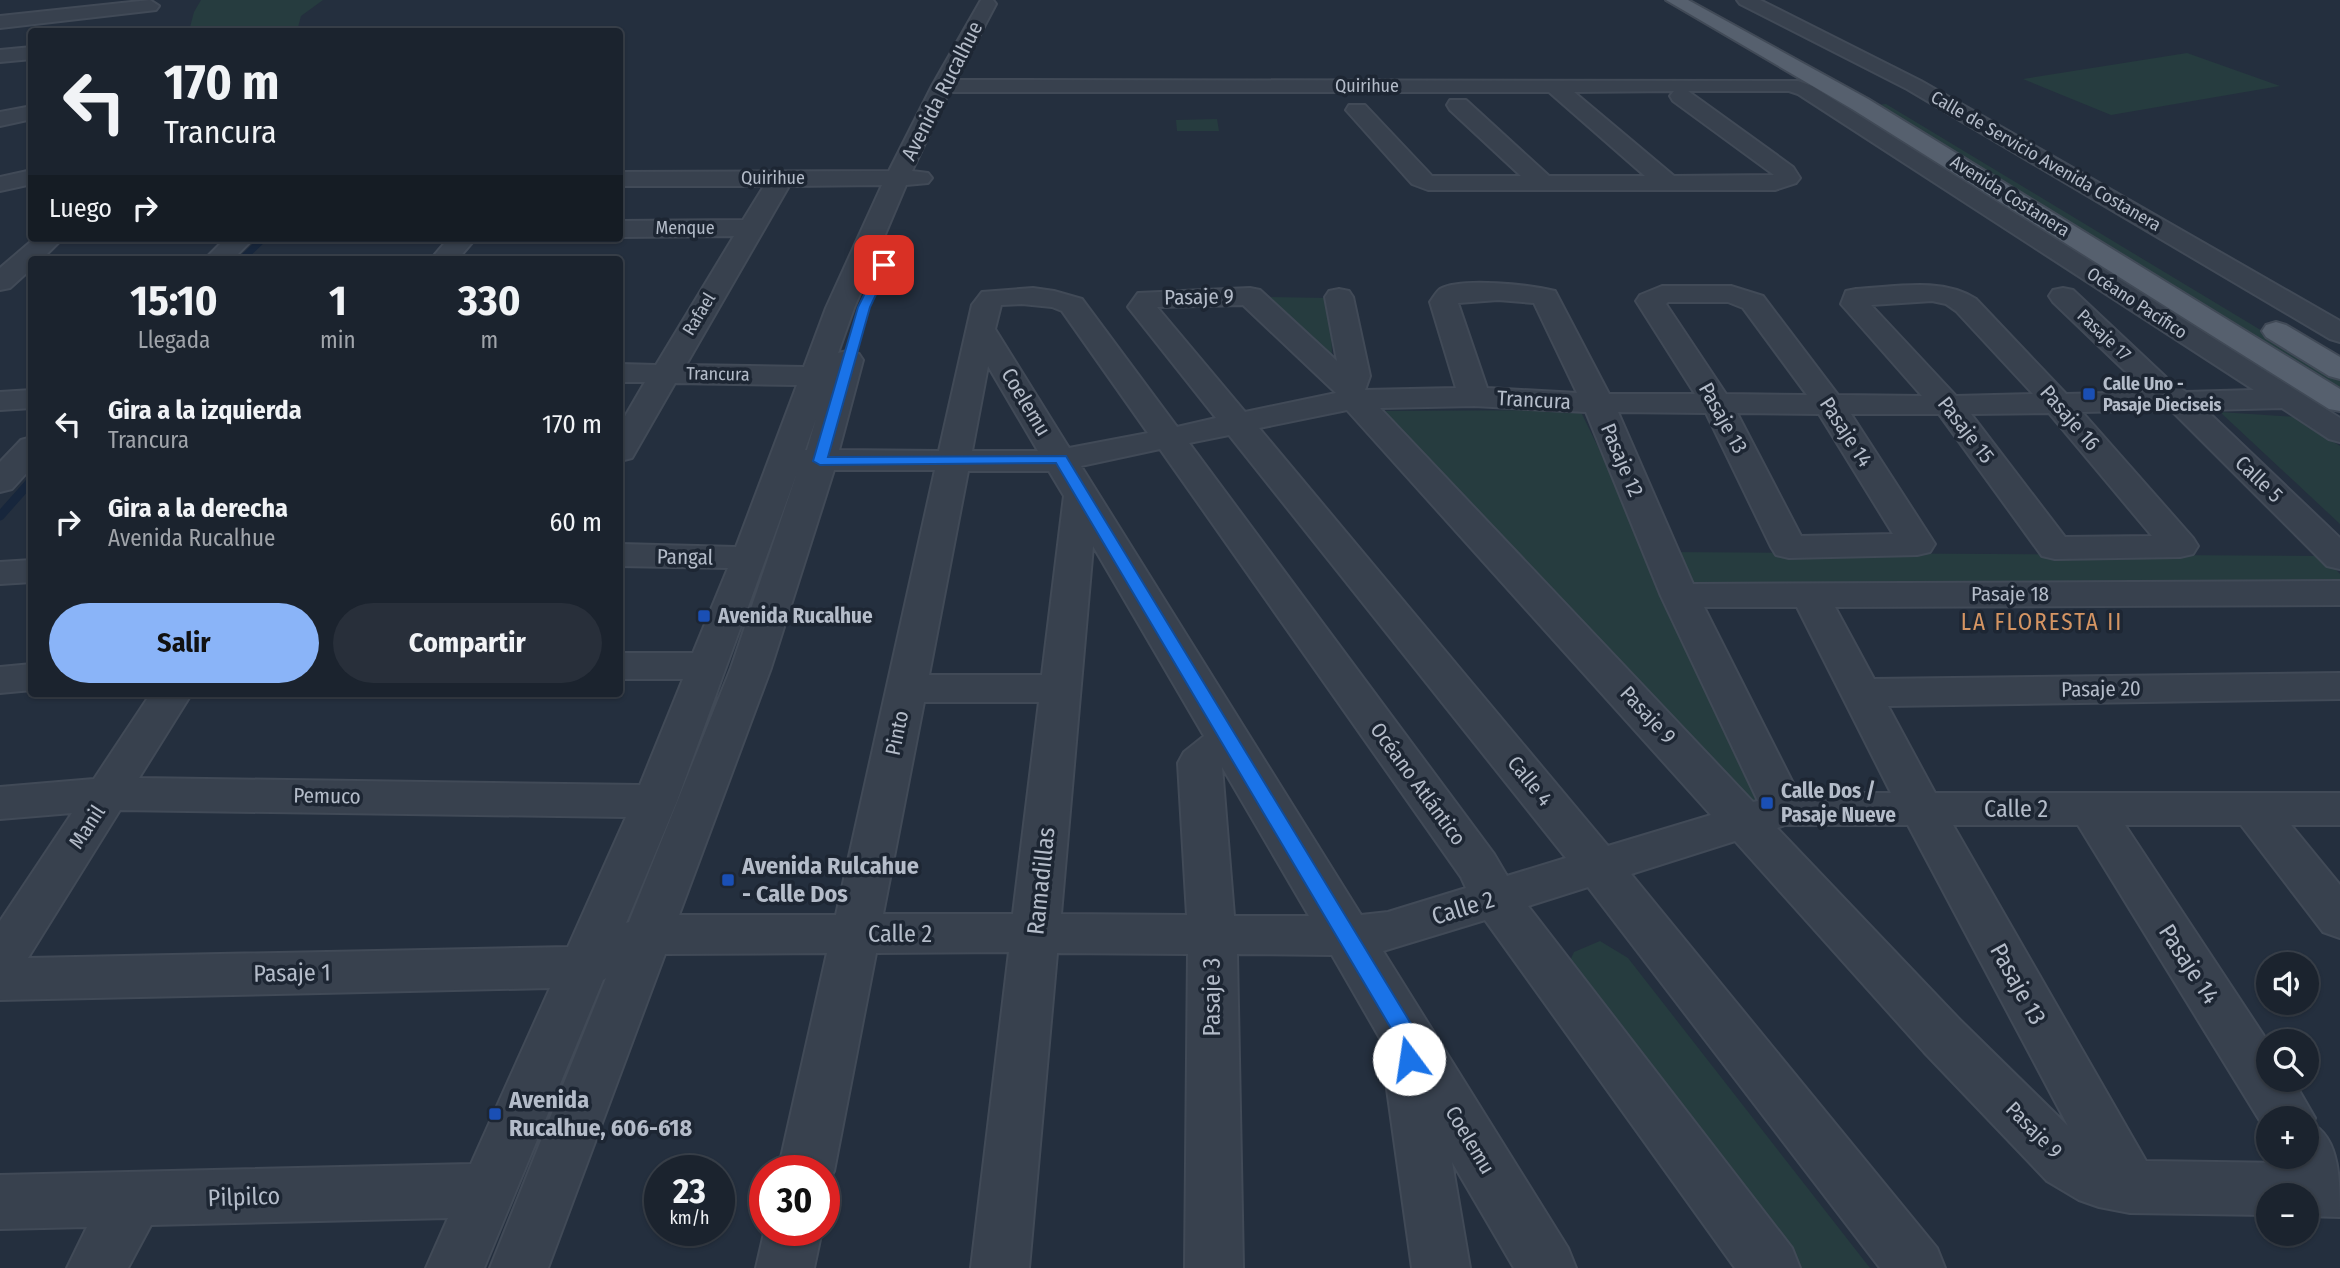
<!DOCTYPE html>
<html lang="es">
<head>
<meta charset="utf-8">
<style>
  :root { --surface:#1b232e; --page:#282f3a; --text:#f1f3f6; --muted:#a0a4aa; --line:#39404a; --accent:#8ab4f8 }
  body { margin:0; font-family:"Fira Sans Condensed",sans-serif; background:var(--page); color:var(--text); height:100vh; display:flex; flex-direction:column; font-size:26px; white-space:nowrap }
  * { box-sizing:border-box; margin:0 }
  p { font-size:23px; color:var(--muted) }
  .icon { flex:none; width:38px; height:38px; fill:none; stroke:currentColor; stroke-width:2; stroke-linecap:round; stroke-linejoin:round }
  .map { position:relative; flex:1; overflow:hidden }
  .sheet { position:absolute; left:28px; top:256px; width:595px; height:441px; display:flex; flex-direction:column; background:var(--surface); border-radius:7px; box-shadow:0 2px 5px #0004,0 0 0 2px var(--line) }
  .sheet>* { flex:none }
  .top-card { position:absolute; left:28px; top:28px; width:595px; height:214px; border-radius:7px; box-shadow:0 2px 5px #0004,0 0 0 2px var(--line); background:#1b232e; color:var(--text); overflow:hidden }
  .controls { position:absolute; left:2256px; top:952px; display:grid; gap:14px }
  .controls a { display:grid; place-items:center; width:63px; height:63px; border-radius:50%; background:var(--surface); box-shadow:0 2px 5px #0004,0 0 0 2px var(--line); font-size:35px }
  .speed { position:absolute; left:644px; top:1155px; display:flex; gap:14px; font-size:35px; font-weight:700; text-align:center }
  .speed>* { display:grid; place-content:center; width:91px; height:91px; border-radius:50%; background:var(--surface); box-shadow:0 2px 5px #0004,0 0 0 2px var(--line); line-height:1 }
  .speed small { font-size:18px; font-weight:400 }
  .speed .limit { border:10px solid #d22; background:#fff; color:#111 }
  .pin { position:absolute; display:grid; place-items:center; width:60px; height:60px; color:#fff; margin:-30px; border-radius:14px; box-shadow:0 4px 10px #0006 }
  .me { position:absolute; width:77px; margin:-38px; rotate:346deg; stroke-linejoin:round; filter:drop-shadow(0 0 5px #0008) }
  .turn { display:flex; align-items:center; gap:24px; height:147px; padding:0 21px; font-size:32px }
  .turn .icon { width:91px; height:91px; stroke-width:2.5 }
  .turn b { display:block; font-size:49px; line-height:60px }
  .then { display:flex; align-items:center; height:66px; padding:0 21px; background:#0003; gap:14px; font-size:26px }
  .eta { display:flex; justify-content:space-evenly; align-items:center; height:119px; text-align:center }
  .eta b { font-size:42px; font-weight:700; line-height:49px }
  .action { display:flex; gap:14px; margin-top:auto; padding:14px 21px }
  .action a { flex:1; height:80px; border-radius:42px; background:var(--accent); color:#111; font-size:28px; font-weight:700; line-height:80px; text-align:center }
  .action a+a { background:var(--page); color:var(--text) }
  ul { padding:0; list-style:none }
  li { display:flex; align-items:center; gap:21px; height:98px; padding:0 21px }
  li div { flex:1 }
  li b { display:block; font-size:26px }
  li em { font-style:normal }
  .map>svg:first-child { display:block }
</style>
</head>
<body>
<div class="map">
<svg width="2340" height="1268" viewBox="0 0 2340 1268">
  <rect width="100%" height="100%" fill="#242f3e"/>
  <path fill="#263c3f" d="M201,0H323L301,16L297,31H189L194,12Z
    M2187,53L2280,86L2111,115L2023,79Z
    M1886,104L2340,378V391L1876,105Z
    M1217,119L1219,131H1177L1176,120Z
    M1266,297L1330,298L1332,355Z
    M1580,410L1769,798L1756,816L1375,411Z
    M2220,412L2296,417L2340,446V524Z
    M1669,552L2322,556L2340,574V588L1683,583Z
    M1600,941L1628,958L1870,1268H1793L1568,965L1574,952Z"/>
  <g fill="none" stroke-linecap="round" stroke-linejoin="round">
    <path stroke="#17263c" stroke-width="7" d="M242,259L264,238"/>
    <path stroke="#17263c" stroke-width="9" d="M0,516L32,480"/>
    <defs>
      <path id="minor" d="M150,0L159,6L156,10L0,28V16Z
        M981,0H993L996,4L956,80L1798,81L1812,86L2340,418V442L2329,439L2282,408L2206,410L2340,538V569L2327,566L2171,410L2082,412L2193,538L2198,546L2193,554L2180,557L2055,559L2042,556L1939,414H1851L1935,544L1930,552L1917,555L1789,558L1776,555L1771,547L1706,413L1618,412L1693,584L2340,581V605L1835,607L1874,679L2340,673V699L1888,706L1935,793H2340V825H2291L2340,885V938L2323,932L2241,825H2125L2268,1042V1080H2293L2315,1118L2312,1124C2340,1138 2340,1183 2340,1217L2306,1216V1195H2268V1215L2130,1213L2099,1207L2079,1200L2047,1181L1924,1052L1735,841L1631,874L1937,1248L1945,1268H1880L1588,887L1528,906L1792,1248L1800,1268H1735L1485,920L1383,951L1568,1248L1576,1268H1514L1452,1162L1470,1268H1412L1382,1053L1385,1047L1332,955L1237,954L1243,1268H1185L1188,954L1057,953L1029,1268H971L1009,952L876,953L834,1171L824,1190V1171H778L827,953L665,954L548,1268H490L606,978L603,980L484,1268H426L448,1218L151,1225L128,1268H67L87,1227L0,1229V1175L471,1164L550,988L0,1000V921L72,813L0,819V787L94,779L151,693H192L139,778L640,785L683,679H620V653H693L728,568L620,566V544L736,547L797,385L675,383L632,458L620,461V425L645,382H620V364L656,365L734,236L620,237V221L743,220L764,186H620V172L889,171L932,86ZM1674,91L1670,96L1673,101L1774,175L1674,176L1574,92ZM1688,91H1789L1798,94L2254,390L2186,392L2172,383L2073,290L2063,288L2053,290L2049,296L2053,302L2147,392L2066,394L1976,299C1942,277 1895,287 1856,289L1846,291L1841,304L1922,396L1838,395L1763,296L1731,286H1662L1640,295L1636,301L1695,394H1609L1555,291C1532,285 1461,277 1440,289C1436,292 1433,298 1430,302L1456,388L1365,390L1370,376L1353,297L1349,291L1339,289L1329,291L1325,297L1337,361L1260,290L1250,288L1138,293L1128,307L1216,418L1177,427L1082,299L1054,291L1033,288L982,292L972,305L939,451L839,450L863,360L859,354L848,351L838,353L854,308L906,185L928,183L932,178L928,173L912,171L949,92H1549L1645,176H1549L1466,100H1450L1447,105L1450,110L1521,176H1432L1365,105H1349L1346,110L1412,184L1428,190H1775L1796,183L1800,178L1793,167ZM882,185L826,308L804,367L686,365L789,186ZM1498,300L1534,303L1577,393L1487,388L1458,303ZM1932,301L1946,304L1956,311L2033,394L1956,396L1871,305ZM1668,302H1728L1743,308L1807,395L1726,394L1666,304ZM1022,304L1052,307L1062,311L1148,433L1069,448L995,329L1001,305ZM1243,305L1335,392L1336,393L1245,412L1157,307ZM988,366L1038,451H972ZM1474,406L1586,412L1661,596L1758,801L1753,802L1380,408ZM1347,410L1711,815L1608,846L1259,428ZM1737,413L1819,414L1893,534L1801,536ZM2049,413L2152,536L2065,537L1971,414ZM816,419L807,450H805ZM1229,435L1566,858L1507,876L1494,854L1189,443ZM1160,449L1461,877L1466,888L1388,912L1361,915L1081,466ZM798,470L731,668L629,922L626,923L677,801ZM834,470H935L836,915H679L771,668ZM968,471H1049L1064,496L1042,675H929ZM1093,546L1204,736L1184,752L1178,763L1187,915L1061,914ZM1704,607H1797L1891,793H1798ZM924,702H1039L1013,914H883ZM1222,767L1309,916H1234ZM120,810L626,817L568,947L28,958ZM1785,825H1908L2068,1126L1960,1020L1777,828ZM1953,825H2078L2268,1134V1118H2306V1157H2283L2286,1163L2146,1161Z
        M1737,0H1760L1921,81L2340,321V342L2330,339L1907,89L1740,4Z
        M32,47V59L0,62V50Z
        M32,106V119L0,126V112Z
        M32,170V184L0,191V177Z
        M35,238H63L42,259H32V268L10,288L0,290V268Z
        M226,238H254L233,259H205Z
        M449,238H476L458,259H431Z
        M32,390V408L0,410V392Z
        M32,437V467L12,489L0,492V462L21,440Z
        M32,560V582L0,584V562Z
        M32,664V690L0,693V667Z
        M765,1229L822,1230L814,1268H756Z"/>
      <path id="major" d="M1666,0H1688L1868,99L2340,389V411L2329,409L1852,109Z
        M2276,322L2286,325L2340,357V379L2329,376L2266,337L2262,331L2266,325Z"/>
    </defs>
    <use href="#minor" stroke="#414a57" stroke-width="4"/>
    <use href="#major" stroke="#414a57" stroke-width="4"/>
    <use href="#minor" fill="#38414e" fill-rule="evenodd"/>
    <use href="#major" fill="#56606e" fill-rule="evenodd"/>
  </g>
  <path fill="#1a73e8" stroke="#114b97" stroke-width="2" d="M884,262L890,265L870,307L828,457L1066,456L1413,1027L1420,1059L1417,1066L1409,1069L1402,1066L1395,1035L1056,463L820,465L813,461L858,307L879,265Z"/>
  <g fill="#1a4fb4" stroke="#1d2633" stroke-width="2.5">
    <rect x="2082" y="387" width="14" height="14" rx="3.5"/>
    <rect x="697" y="609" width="14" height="14" rx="3.5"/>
    <rect x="1760" y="796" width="14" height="14" rx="3.5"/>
    <rect x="721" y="873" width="14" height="14" rx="3.5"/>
    <rect x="488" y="1107" width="14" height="14" rx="3.5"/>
  </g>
  <g text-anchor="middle" stroke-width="7" stroke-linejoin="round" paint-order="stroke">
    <g font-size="18" fill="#b4bcc9" stroke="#1d2633">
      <text x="1367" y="92">Quirihue</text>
      <text transform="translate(2046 161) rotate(30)" y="6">Calle de Servicio Avenida Costanera</text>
      <text x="773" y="184">Quirihue</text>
      <text transform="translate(2010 196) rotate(32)" y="6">Avenida Costanera</text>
      <text x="685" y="234">Menque</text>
      <text transform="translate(2137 303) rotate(33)" y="6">Océano Pacífico</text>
      <text transform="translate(699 314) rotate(-59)" y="6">Rafael</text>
      <text transform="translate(2104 335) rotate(43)" y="6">Pasaje 17</text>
      <text transform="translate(718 374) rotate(1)" y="6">Trancura</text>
    </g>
    <g font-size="18" font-weight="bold" fill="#b4bcc9" stroke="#1d2633" text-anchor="start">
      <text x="2103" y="390">Calle Uno -<tspan x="2103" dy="21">Pasaje Dieciseis</tspan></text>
    </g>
    <g font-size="21" fill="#b4bcc9" stroke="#1d2633">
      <text transform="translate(942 91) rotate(-63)" y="7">Avenida Rucalhue</text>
      <text transform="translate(1199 297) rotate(-1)" y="7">Pasaje 9</text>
      <text transform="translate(1534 400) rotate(3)" y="7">Trancura</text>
      <text transform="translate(1026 402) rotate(59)" y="7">Coelemu</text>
      <text transform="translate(1723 418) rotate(61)" y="7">Pasaje 13</text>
      <text transform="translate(2070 418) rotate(49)" y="7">Pasaje 16</text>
      <text transform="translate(1966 430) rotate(52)" y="7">Pasaje 15</text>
      <text transform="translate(1846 432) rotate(57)" y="7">Pasaje 14</text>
      <text transform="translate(1622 460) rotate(67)" y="7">Pasaje 12</text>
      <text transform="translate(2259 479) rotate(44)" y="7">Calle 5</text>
      <text transform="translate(685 557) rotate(1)" y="7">Pangal</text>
      <text x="2010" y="601">Pasaje 18</text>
      <text transform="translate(2101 689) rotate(-1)" y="7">Pasaje 20</text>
      <text transform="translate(1648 715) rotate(47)" y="7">Pasaje 9</text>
      <text transform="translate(897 733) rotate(-78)" y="7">Pinto</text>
      <text transform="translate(1530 781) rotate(51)" y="7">Calle 4</text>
      <text transform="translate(1418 784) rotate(54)" y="7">Océano Atlántico</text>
      <text transform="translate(327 796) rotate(1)" y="7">Pemuco</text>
      <text transform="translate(87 827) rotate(-57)" y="7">Manil</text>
      <text transform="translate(2034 1130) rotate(45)" y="7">Pasaje 9</text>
      <text transform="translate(1470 1140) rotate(59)" y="7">Coelemu</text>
    </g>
    <g font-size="21" font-weight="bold" fill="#b4bcc9" stroke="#1d2633" text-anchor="start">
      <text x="718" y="623">Avenida Rucalhue</text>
      <text x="1781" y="798">Calle Dos /<tspan x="1781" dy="24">Pasaje Nueve</tspan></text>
    </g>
    <g font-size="23" letter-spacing="2" fill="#d59563" stroke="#1d2633">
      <text x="2042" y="630">LA FLORESTA II</text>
    </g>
    <g font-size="24" fill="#b4bcc9" stroke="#1d2633">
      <text x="2016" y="817">Calle 2</text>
      <text transform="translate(1041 881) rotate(-84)" y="8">Ramadillas</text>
      <text transform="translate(1463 908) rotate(-17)" y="8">Calle 2</text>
      <text x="900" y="942">Calle 2</text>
      <text transform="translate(2189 964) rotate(57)" y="8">Pasaje 14</text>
      <text transform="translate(292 973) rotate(-1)" y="8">Pasaje 1</text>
      <text transform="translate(2018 984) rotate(61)" y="8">Pasaje 13</text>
      <text transform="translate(1212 997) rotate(-90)" y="8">Pasaje 3</text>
      <text transform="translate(244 1197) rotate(-2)" y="8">Pilpilco</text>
    </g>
    <g font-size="24" font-weight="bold" fill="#b4bcc9" stroke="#1d2633" text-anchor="start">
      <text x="742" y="874">Avenida Rulcahue<tspan x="742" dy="28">- Calle Dos</tspan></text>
      <text x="509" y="1108">Avenida<tspan x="509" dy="28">Rucalhue, 606-618</tspan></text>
    </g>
  </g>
</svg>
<div class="controls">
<a><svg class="icon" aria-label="sound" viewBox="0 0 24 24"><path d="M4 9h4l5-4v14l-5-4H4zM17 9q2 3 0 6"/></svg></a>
<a><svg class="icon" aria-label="search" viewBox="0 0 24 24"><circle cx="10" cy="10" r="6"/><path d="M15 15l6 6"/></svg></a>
<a>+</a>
<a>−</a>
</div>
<div class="speed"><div>23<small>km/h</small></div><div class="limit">30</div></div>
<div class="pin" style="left:884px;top:265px;background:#d93025"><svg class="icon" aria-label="arrive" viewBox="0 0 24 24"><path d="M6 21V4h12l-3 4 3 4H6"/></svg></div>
<svg class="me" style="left:1409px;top:1059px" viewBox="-20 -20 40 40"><circle r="19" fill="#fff"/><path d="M0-13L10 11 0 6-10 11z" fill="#1a73e8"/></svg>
<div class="top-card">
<div class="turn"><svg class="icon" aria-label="left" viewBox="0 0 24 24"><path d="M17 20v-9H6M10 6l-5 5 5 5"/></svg><div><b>170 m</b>Trancura</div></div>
<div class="then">Luego<svg class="icon" aria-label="right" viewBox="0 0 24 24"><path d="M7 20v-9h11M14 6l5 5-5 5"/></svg></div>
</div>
<section class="sheet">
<div class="eta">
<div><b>15:10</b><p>Llegada</p></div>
<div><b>1</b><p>min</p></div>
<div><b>330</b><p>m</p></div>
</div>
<ul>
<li><svg class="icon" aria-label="left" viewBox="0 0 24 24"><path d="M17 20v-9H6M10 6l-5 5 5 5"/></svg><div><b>Gira a la izquierda</b><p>Trancura</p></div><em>170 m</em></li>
<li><svg class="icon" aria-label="right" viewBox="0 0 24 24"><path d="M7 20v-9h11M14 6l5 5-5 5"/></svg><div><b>Gira a la derecha</b><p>Avenida Rucalhue</p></div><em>60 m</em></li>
</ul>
<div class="action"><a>Salir</a><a>Compartir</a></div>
</section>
</div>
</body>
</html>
